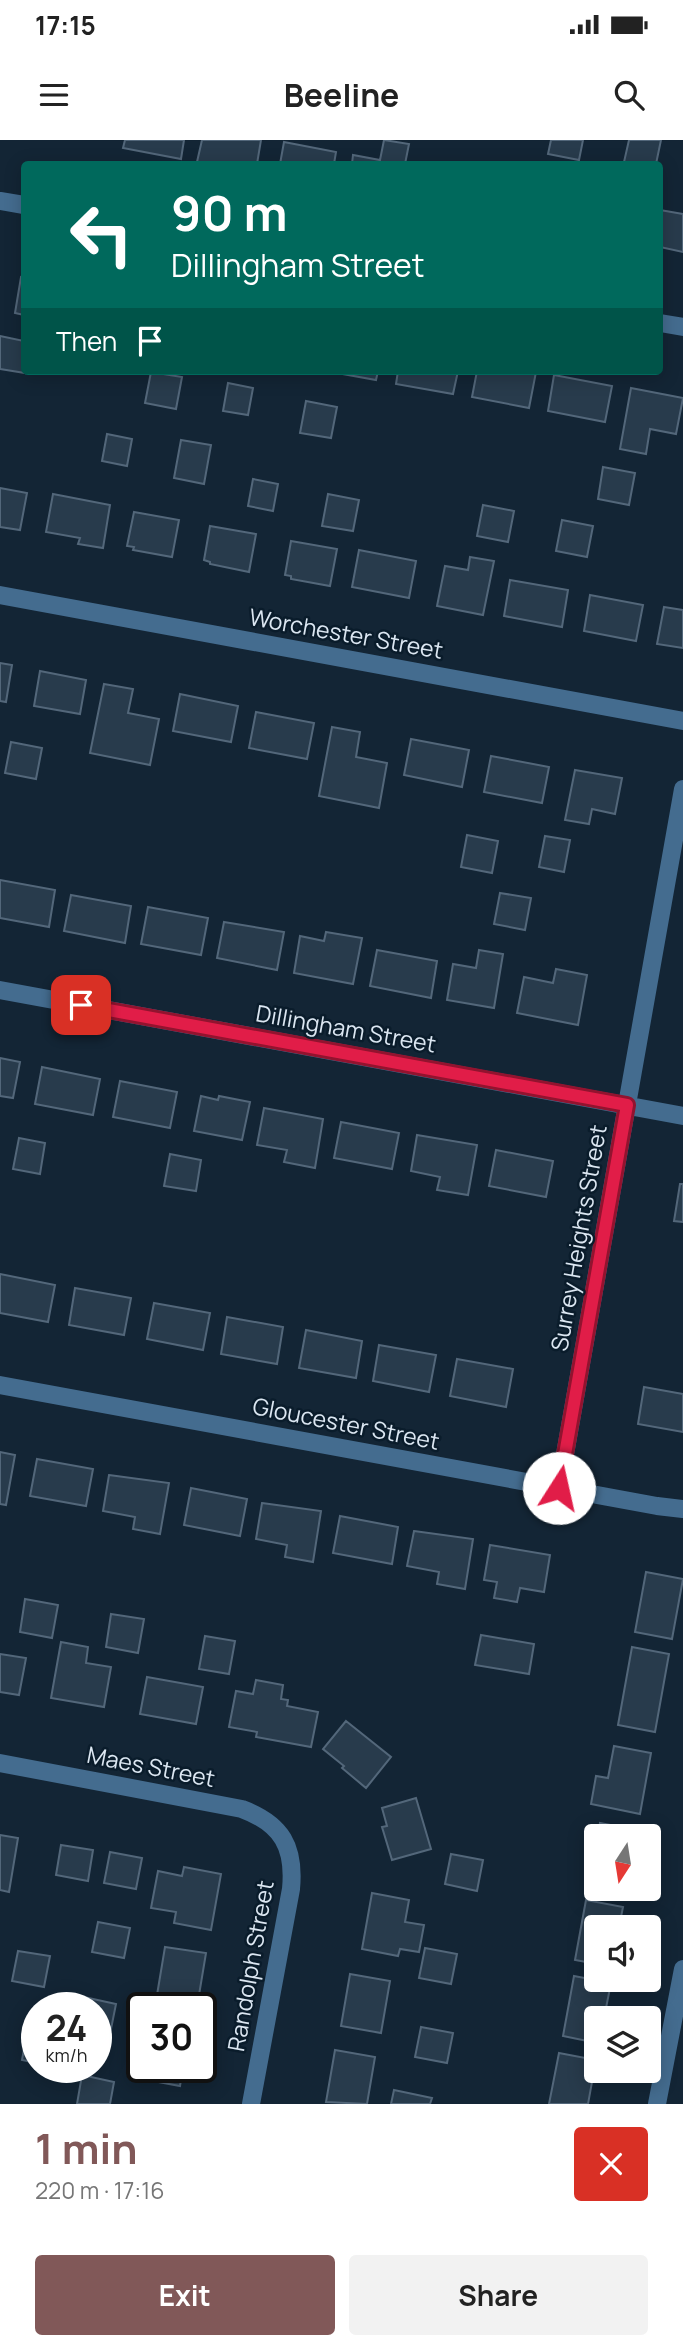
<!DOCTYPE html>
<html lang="en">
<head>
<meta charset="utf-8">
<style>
  :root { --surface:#fff; --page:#f2f2f2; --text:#222; --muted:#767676; --accent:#815858 }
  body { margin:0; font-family:Manrope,sans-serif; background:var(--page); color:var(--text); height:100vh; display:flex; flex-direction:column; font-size:26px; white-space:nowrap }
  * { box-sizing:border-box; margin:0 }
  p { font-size:23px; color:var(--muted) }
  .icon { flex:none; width:38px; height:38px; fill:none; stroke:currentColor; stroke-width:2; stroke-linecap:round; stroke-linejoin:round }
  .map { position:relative; height:1964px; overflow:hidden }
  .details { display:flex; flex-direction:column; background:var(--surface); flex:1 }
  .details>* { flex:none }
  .banner { position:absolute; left:21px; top:21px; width:642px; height:214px; border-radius:7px; box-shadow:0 4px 18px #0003; background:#00695c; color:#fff; overflow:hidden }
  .needle { width:46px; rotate:192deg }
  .buttons { position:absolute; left:584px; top:1684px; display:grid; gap:14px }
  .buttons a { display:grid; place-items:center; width:77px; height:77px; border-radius:7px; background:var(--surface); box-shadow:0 4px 18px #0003; font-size:35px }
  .speed { position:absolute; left:21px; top:1852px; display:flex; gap:14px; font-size:35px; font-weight:700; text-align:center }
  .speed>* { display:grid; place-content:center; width:91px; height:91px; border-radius:50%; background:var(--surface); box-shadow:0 4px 18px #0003; line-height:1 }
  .speed small { font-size:18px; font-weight:400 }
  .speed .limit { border:4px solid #111; border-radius:10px; background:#fff; color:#111 }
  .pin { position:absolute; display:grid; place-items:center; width:60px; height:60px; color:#fff; margin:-30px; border-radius:14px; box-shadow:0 4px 10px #0006 }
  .me { position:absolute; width:77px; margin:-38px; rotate:10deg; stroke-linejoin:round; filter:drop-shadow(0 0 5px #0008) }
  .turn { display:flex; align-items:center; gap:24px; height:147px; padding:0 35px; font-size:32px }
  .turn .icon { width:91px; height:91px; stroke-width:2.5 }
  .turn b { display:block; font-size:49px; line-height:60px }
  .then { display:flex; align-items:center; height:66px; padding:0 35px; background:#0003; gap:14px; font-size:26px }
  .round { display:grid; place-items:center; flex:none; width:74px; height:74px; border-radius:7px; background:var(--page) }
  .overview { display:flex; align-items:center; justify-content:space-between; height:119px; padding:0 35px }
  h1 { font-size:42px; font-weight:700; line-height:52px; color:var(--accent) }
  .action { display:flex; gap:14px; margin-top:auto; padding:14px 35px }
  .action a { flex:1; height:80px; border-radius:7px; background:var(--accent); color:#fff; font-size:28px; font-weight:700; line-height:80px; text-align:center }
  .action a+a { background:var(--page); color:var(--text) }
  .status { display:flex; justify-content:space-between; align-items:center; height:49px; padding:0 35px; background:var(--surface); direction:ltr }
  .status svg { height:19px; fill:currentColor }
  header { display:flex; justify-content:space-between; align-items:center; height:91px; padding:0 35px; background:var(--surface); font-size:32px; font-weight:700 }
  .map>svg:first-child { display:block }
</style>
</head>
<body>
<div class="status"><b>17:15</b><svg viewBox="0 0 49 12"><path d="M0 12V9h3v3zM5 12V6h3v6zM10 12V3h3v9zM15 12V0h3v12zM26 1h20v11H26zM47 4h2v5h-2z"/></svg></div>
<header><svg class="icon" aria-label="menu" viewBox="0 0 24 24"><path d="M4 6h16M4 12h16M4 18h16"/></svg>Beeline<svg class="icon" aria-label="search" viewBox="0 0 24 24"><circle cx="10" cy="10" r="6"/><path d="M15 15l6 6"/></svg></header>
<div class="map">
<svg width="683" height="1964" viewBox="0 0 683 1964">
  <rect width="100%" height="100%" fill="#132535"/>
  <path fill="#283b4c" stroke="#53677a" stroke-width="2" d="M125,0H184L181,19L123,8Z
    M202,0H261L257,24H212L197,22Z
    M384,0L409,4L405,24H352L353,15L380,20Z
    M551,0H583L579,20L548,14Z
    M629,0H661L656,24L624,22Z
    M284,2L336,12L334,24H280Z
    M660,70L683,74V112L660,107Z
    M21,137L24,138V175L15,173Z
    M0,196L24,201L25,233L0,229Z
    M326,231H378L376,240Z
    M398,231H458L453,254L396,244Z
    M477,231L536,232L529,268L472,257Z
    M151,232L182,237L176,269L145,263Z
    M554,235L612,246L605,282L548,271Z
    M228,243L253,248L248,275L223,271Z
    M631,248L683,258L676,294L650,289L646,314L620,309Z
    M306,261L337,267L331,298L300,293Z
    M107,294L132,299L127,326L102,321Z
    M181,300L211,305L204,344L174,338Z
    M603,327L635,333L629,365L598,359Z
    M253,339L278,344L273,371L248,366Z
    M0,348L27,353L20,390L0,387Z
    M53,354L110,365L103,408L78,404L80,398L46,392Z
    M328,354L359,360L353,391L322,386Z
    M483,365L514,371L508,402L477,396Z
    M134,372L179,380L172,417L133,410L134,407L127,406Z
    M562,380L593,386L587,417L556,411Z
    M210,386L256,394L249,432L210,424V422L204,420Z
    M291,401L337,409L330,446L291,439V436L285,435Z
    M359,410L416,421L409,458L352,447Z
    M470,417L494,421L483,475L437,466L445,426L468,430Z
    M510,440L568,450L562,487L504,476Z
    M590,455L643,465L636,501L584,491Z
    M664,467L683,470V508L657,504Z
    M0,523L12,525L6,562L0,561Z
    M40,531L86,540L80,574L34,566Z
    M104,544L133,549L128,573L159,579L150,625L90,613Z
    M180,554L238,566L231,602L173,591Z
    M256,572L314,583L307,619L249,608Z
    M332,587L360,592L356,617L387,623L379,668L319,656Z
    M411,599L469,610L462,647L404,635Z
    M11,602L42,608L36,639L5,633Z
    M491,616L549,627L542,663L484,652Z
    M575,630L622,638L615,674L592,669L589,684L565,680Z
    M467,695L498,701L492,733L461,727Z
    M545,696L570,700L564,732L539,727Z
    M0,740L55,750L49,787L0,778Z
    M500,753L531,758L525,790L494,784Z
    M71,755L131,766L125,803L64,791Z
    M148,767L208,778L201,815L141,804Z
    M224,782L284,792L277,830L217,818Z
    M326,792L362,798L353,844L294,833L300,796L324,801Z
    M377,810L437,821L431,858L370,846Z
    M479,810L503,814L494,868L447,860L453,824L476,828Z
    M556,829L587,835L578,885L517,873L524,837L553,843Z
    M0,918L20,922L13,958L0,956Z
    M42,927L100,939L93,975L35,964Z
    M120,941L177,952L170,988L113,977Z
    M201,956L218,960L219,956L250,962L242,1000L194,991Z
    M264,968L323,979L315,1028L284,1022L287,1010L257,1005Z
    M341,982L399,993L392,1029L334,1018Z
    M417,995L477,1005L468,1055L437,1050L440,1037L411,1031Z
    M19,998L45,1003L40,1034L13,1029Z
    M496,1010L553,1021L546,1057L489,1046Z
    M170,1014L201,1020L196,1051L164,1046Z
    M680,1044H683V1082L674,1081Z
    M0,1134L55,1145L48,1182L0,1173Z
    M75,1148L131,1158L124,1195L69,1185Z
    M154,1163L210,1173L203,1210L147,1199Z
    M227,1177L283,1187L277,1224L221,1214Z
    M306,1190L362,1201L356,1238L299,1228Z
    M379,1205L436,1215L429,1252L373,1241Z
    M457,1219L513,1229L506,1267L450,1256Z
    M644,1247L683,1254V1292L638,1284Z
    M0,1312L15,1315L6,1365L0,1364Z
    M37,1319L93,1329L86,1366L30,1356Z
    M109,1335L169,1343L160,1394L133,1389L135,1377L103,1371Z
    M191,1348L247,1359L240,1396L184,1385Z
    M262,1363L321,1371L313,1422L285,1417L287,1405L256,1399Z
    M340,1376L398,1387L392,1424L333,1413Z
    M414,1391L473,1399L465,1449L437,1444L439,1432L407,1426Z
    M490,1405L550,1415L544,1452L520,1448L517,1462L494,1458L497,1442L484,1440Z
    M646,1432L683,1439L672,1499L635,1492Z
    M25,1459L58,1465L52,1498L20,1492Z
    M111,1474L144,1479L138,1513L106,1507Z
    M481,1495L534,1504L529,1534L475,1525Z
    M205,1496L235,1501L229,1534L199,1529Z
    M61,1502L88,1507L86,1523L111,1527L104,1567L51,1558Z
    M632,1507L669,1514L655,1592L618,1585Z
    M0,1514L26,1518L19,1555L0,1552Z
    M147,1537L203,1547L196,1584L140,1574Z
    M256,1540L283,1545L281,1559L288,1560L287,1566L318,1572L311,1607L256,1597L257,1592L229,1587L236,1551L253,1554Z
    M346,1581L391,1617L366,1648L342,1628L344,1626L323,1609Z
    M614,1606L651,1613L640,1674L591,1664L596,1636L608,1638Z
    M416,1658L431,1709L392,1720L382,1687L387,1686L382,1668Z
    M600,1683L637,1690L636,1696H598Z
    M0,1695L18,1698L9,1752L0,1750Z
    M597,1703V1745L589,1743Z
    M61,1705L93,1710L88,1741L56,1735Z
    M110,1712L142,1718L136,1749L104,1743Z
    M451,1714L483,1720L477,1751L445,1744Z
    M184,1727L221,1734L211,1790L174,1783L176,1772L151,1768L158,1731L182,1736Z
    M372,1753L409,1760L405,1782L424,1785L419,1812L400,1809L398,1816L362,1809Z
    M586,1760L623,1767L619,1787H597V1824L575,1820Z
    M98,1782L130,1788L124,1818L92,1812Z
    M165,1807L206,1813L197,1867L156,1861Z
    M425,1808L457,1814L451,1844L419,1838Z
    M18,1811L50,1816L44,1847L12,1841Z
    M350,1834L390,1841L381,1893L341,1886Z
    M574,1836L611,1843L604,1878H597V1903L563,1896Z
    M84,1857L116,1864L110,1894L96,1891V1867H82Z
    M421,1887L453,1893L447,1923L415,1917Z
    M27,1893L37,1895V1923L22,1920Z
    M335,1910L375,1917L367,1964L326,1962Z
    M559,1913L596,1920L588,1964H549Z
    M145,1927H183L180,1946L142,1939Z
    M82,1935L114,1942L110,1964H77Z
    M394,1950L432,1958L430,1964H391Z"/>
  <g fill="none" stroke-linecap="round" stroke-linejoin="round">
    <path stroke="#446c8f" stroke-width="18" d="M0,61L24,65
      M660,183L683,187
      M0,455L683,581
      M0,850L683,976
      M0,1245L657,1366L683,1369
      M559,1348L683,649
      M0,1623L242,1669C282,1684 295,1707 291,1749L251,1964
      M657,1964L683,1829"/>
  </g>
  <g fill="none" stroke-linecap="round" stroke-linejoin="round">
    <defs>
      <path id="route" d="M81,865L627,965L559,1348"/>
    </defs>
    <use href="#route" stroke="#92132f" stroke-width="18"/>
    <use href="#route" stroke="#e11d48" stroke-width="12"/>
  </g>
  <g text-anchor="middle" stroke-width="5" stroke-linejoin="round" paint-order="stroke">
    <g font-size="23" fill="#dce7f2" stroke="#0a1c2b">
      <text transform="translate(346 494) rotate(10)" y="8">Worchester Street</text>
      <text transform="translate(346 889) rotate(10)" y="8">Dillingham Street</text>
      <text transform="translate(579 1098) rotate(-80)" y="8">Surrey Heights Street</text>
      <text transform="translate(346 1284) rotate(11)" y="8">Gloucester Street</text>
      <text transform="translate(151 1627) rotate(11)" y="8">Maes Street</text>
      <text transform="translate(251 1826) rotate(-80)" y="8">Randolph Street</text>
    </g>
  </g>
</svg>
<div class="buttons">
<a><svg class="needle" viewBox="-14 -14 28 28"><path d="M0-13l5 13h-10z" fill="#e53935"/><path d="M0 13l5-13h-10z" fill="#767676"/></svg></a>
<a><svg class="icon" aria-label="sound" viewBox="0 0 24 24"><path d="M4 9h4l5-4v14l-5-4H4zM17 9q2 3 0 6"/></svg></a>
<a><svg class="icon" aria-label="layers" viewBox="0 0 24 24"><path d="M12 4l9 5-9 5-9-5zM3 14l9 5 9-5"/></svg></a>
</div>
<div class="speed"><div>24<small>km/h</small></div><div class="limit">30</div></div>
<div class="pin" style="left:81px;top:865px;background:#d93025"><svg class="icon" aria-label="arrive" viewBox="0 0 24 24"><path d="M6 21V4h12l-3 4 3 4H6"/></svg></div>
<svg class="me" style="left:559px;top:1348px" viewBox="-20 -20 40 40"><circle r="19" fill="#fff"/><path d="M0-13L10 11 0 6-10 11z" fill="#e11d48"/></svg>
<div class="banner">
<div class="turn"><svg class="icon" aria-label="left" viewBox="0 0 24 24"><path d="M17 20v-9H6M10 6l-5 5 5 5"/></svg><div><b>90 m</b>Dillingham Street</div></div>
<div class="then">Then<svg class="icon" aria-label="arrive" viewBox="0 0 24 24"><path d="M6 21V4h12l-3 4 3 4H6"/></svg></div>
</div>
</div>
<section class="details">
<div class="overview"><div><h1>1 min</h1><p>220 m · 17:16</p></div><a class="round" style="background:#d93025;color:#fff"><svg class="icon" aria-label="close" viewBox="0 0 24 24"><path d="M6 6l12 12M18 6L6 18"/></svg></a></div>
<div class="action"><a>Exit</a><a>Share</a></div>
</section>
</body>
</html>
